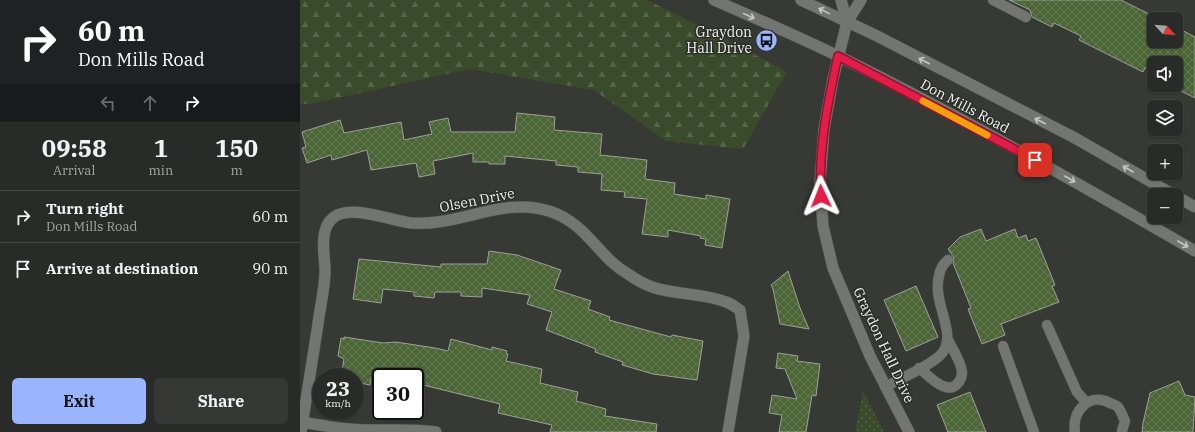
<!DOCTYPE html>
<html lang="en">
<head>
<meta charset="utf-8">
<style>
  :root { --surface:#282b27; --page:#343733; --text:#f1f3f6; --muted:#a5a7a7; --line:#444744; --accent:#9ab5fd }
  body { margin:0; font-family:"IBM Plex Serif",serif; background:var(--page); color:var(--text); height:100vh; display:flex; flex-direction:column; font-size:15px; white-space:nowrap }
  * { box-sizing:border-box; margin:0 }
  p { font-size:13px; color:var(--muted) }
  .icon { flex:none; width:22px; height:22px; fill:none; stroke:currentColor; stroke-width:2; stroke-linecap:round; stroke-linejoin:round }
  .map { position:relative; flex:1; overflow:hidden }
  .panel { display:flex; flex-direction:column; background:var(--surface); width:300px }
  .panel>* { flex:none }
  .guide { background:#202124; color:#fff; overflow:hidden }
  .needle { width:26px; rotate:116deg }
  .buttons { position:absolute; left:847px; top:12px; display:grid; gap:8px }
  .buttons a { display:grid; place-items:center; width:36px; height:36px; border-radius:6px; background:var(--surface); box-shadow:0 1px 3px #0004,0 0 0 1px var(--line); font-size:20px }
  .speed { position:absolute; left:12px; top:368px; display:flex; gap:8px; font-size:20px; font-weight:700; text-align:center }
  .speed>* { display:grid; place-content:center; width:52px; height:52px; border-radius:50%; background:var(--surface); box-shadow:0 1px 3px #0004,0 0 0 1px var(--line); line-height:1 }
  .speed small { font-size:10px; font-weight:400 }
  .speed .limit { border:2px solid #111; border-radius:6px; background:#fff; color:#111 }
  .pin { position:absolute; display:grid; place-items:center; width:34px; height:34px; color:#fff; margin:-17px; border-radius:8px; box-shadow:0 2px 6px #0006 }
  .me { position:absolute; width:44px; margin:-22px; rotate:358deg; stroke-linejoin:round; filter:drop-shadow(0 0 3px #0008) }
  .turn { display:flex; align-items:center; gap:14px; height:84px; padding:0 12px; font-size:18px }
  .turn .icon { width:52px; height:52px; stroke-width:2.5 }
  .turn b { display:block; font-size:28px; line-height:34px }
  .lanes { display:flex; align-items:center; height:38px; padding:0 12px; background:#0003; justify-content:center; gap:20px; direction:ltr }
  .lanes .off { opacity:.35 }
  .eta { display:flex; justify-content:space-evenly; align-items:center; height:68px; text-align:center }
  .eta b { font-size:24px; font-weight:800; line-height:28px }
  .button { display:flex; gap:8px; margin-top:auto; padding:8px 12px }
  .button a { flex:1; height:46px; border-radius:6px; background:var(--accent); color:#111; font-size:16px; font-weight:800; line-height:46px; text-align:center }
  .button a+a { background:var(--page); color:var(--text) }
  ul { padding:0; list-style:none }
  li { display:flex; align-items:center; gap:12px; height:52px; padding:0 12px; border-top:1px solid var(--line) }
  li div { flex:1 }
  li b { display:block; font-size:15px }
  li em { font-style:normal }
  main { display:flex; flex:1; min-height:0 }
  .map>svg:first-child { display:block }
</style>
</head>
<body>
<main>
<section class="panel">
<div class="guide">
<div class="turn"><svg class="icon" aria-label="right" viewBox="0 0 24 24"><path d="M7 20v-9h11M14 6l5 5-5 5"/></svg><div><b>60 m</b>Don Mills Road</div></div>
<div class="lanes"><svg class="icon off" aria-label="left" viewBox="0 0 24 24"><path d="M17 20v-9H6M10 6l-5 5 5 5"/></svg><svg class="icon off" aria-label="ahead" viewBox="0 0 24 24"><path d="M12 20V5M6 11l6-6 6 6"/></svg><svg class="icon" aria-label="right" viewBox="0 0 24 24"><path d="M7 20v-9h11M14 6l5 5-5 5"/></svg></div>
</div>
<div class="eta">
<div><b>09:58</b><p>Arrival</p></div>
<div><b>1</b><p>min</p></div>
<div><b>150</b><p>m</p></div>
</div>
<ul>
<li><svg class="icon" aria-label="right" viewBox="0 0 24 24"><path d="M7 20v-9h11M14 6l5 5-5 5"/></svg><div><b>Turn right</b><p>Don Mills Road</p></div><em>60 m</em></li>
<li><svg class="icon" aria-label="arrive" viewBox="0 0 24 24"><path d="M6 21V4h12l-3 4 3 4H6"/></svg><div><b>Arrive at destination</b></div><em>90 m</em></li>
</ul>
<div class="button"><a>Exit</a><a>Share</a></div>
</section>
<div class="map">
<svg width="895" height="432" viewBox="0 0 895 432">
  <defs>
    <pattern id="forest-firs" width="22" height="20" patternUnits="userSpaceOnUse"><rect width="22" height="20" fill="#394b2a"/><path d="M5 1l3.5 6h-7zM16 11l3.5 6h-7z" fill="#566549"/></pattern>
    <pattern id="park-dots" width="8" height="8" patternUnits="userSpaceOnUse"><rect width="8" height="8" fill="#394b2a"/><path d="M2 2h.1M6 6h.1" fill="none" stroke="#566549" stroke-width="1.8" stroke-linecap="round"/></pattern>
    <pattern id="building-cross-hatch" width="8" height="8" patternUnits="userSpaceOnUse"><rect width="8" height="8" fill="#4b6536"/><path d="M0 0l8 8M0 8l8-8" fill="none" stroke="#657c53"/></pattern>
  </defs>
  <rect width="100%" height="100%" fill="#363934"/>
  <path fill="url(#forest-firs)" d="M0,0H347L418,35L487,72L443,149L366,141L294,90L170,69L10,104H0Z"/>
  <path fill="url(#park-dots)" d="M563,391L584,432H555Z"/>
  <path fill="url(#building-cross-hatch)" stroke="#9da09b" d="M709,0H821L859,19H854V41H876V27L895,37V98L869,85H876V63H854V73L845,68L843,72L779,40L781,36L754,23L752,27L732,17L730,10Z
    M217,113L255,117L254,130L302,134L300,155L347,160L345,179L375,183L374,194L406,199V195L430,199L422,248L405,245L406,239L400,238L401,236L368,230V237L342,234L347,199L324,197L325,192L301,190L302,174L278,172V167L256,165V161L205,156V164H189V162H173V153L133,161L135,174L119,177L116,163L71,170L67,150L32,160L31,155L7,163L2,148L6,147L2,132L40,120L44,133L101,122L104,140L132,134L129,122L148,118L151,132H215Z
    M681,229L686,241L715,229L718,238L726,235L728,241L736,238L755,285L752,286L759,302L701,324L705,335L682,344L668,309L671,308L653,263L654,258L648,249L660,237Z
    M189,251L217,255L261,270L254,289L291,301L288,309L310,317L309,320L371,337L372,335L403,341L397,380L353,374L322,365L323,362L295,352L296,349L246,330L252,312L227,304L230,295L182,288V297L161,296V292H135L134,298L114,296V292L83,289L81,303L53,299L59,259L141,267V264H187Z
    M488,271L500,308L509,329L480,324L473,289L471,285Z
    M616,286L638,337L606,351L584,300Z
    M44,337L83,343L96,342L135,348L148,351L151,339L192,350V347L207,351L206,353L208,354L206,361L242,369L240,383L278,392L276,401L306,409L305,416L357,424L356,432H250L252,425L198,413L200,404L115,383V377H102L72,372L70,385L55,382V377H41L44,359L38,356L41,338L44,339Z
    M478,353L498,356L497,361L520,364L516,396L512,395L506,432H479L482,415L469,413L472,395L497,399L485,369L476,368Z
    M879,381L885,395L895,397L893,432H842L843,423L850,393Z
    M670,392L686,432H648L637,405Z"/>
  <g fill="none" stroke-linecap="round" stroke-linejoin="round">
    <defs>
      <path id="service" d="M693,0L726,17
        M747,325L777,392L786,402
        M703,346L734,432
        M619,368C628,375 647,397 658,383C661,380 662,377 662,372C661,361 653,350 648,340
        M585,387C599,379 635,364 643,352C657,332 632,303 639,276C640,269 643,264 648,260
        M775,432C771,411 790,392 810,403C812,404 816,405 818,407C821,411 823,417 825,421L822,431"/>
      <path id="minor" d="M541,0L547,22
        M561,0L547,22L533,79L524,129L520,181L523,226L533,268L570,356L609,432
        M0,422C27,426 53,431 80,430C99,430 117,429 136,432
        M1,432C7,396 12,360 18,324C20,307 25,288 25,271C25,255 18,229 34,217C51,204 92,221 111,223C158,227 203,196 249,211C287,223 298,257 328,274C335,279 344,284 352,287C375,295 403,293 426,302C431,303 436,308 440,310L444,336L428,432"/>
      <path id="secondary" d="M414,0C455,18 497,36 538,56C660,116 778,183 895,251
        M501,0L575,35L775,138L874,195
        M876,196L895,207"/>
    </defs>
    <use href="#service" stroke="#555753" stroke-width="11"/>
    <use href="#minor" stroke="#555753" stroke-width="12"/>
    <use href="#secondary" stroke="#555753" stroke-width="12"/>
    <use href="#service" stroke="#727570" stroke-width="10"/>
    <use href="#minor" stroke="#727570" stroke-width="11"/>
    <use href="#secondary" stroke="#727570" stroke-width="11"/>
  </g>
  <defs><path id="oneway-shaft" d="M-6 0H5M1.5-3L5.5 0L1.5 3" fill="none" stroke-width="1.6" stroke-linecap="round" stroke-linejoin="round"/></defs>
  <g stroke="#c5c6c3">
    <use href="#oneway-shaft" transform="translate(524 11) rotate(-154)"/>
    <use href="#oneway-shaft" transform="translate(449 16) rotate(24)"/>
    <use href="#oneway-shaft" transform="translate(624 61) rotate(-153)"/>
    <use href="#oneway-shaft" transform="translate(740 121) rotate(-153)"/>
    <use href="#oneway-shaft" transform="translate(828 169) rotate(-150)"/>
    <use href="#oneway-shaft" transform="translate(770 179) rotate(30)"/>
    <use href="#oneway-shaft" transform="translate(883 244) rotate(30)"/>
  </g>
  <g fill="none" stroke-linecap="round" stroke-linejoin="round">
    <defs>
      <path id="route" d="M521,196C518,149 528,101 538,56L735,160"/>
    </defs>
    <use href="#route" stroke="#92132f" stroke-width="10"/>
    <use href="#route" stroke="#e11d48" stroke-width="7"/>
    <path stroke="#f59e0b" stroke-width="7" d="M623,101L687,135"/>
  </g>
  <defs>
    <symbol id="bus-disc" viewBox="-11 -11 22 22"><circle r="9.5" fill="#9ab5fd" stroke="#2c2e2a"/><path d="M-5-6H5V4H4V6H2V4H-2V6H-4V4H-5ZM-3.5-4V0h7V-4ZM-3.5 1.2v1.5H-2V1.2ZM2 1.2v1.5H3.5V1.2Z" fill="#111"/></symbol>
  </defs>
  <g fill-rule="evenodd">
    <use href="#bus-disc" x="454" y="28" width="25" height="25"/>
  </g>
  <g text-anchor="middle" stroke-width="3" stroke-linejoin="round" paint-order="stroke">
    <g font-size="14" fill="#f1f2ef" stroke="#2c2e2a" text-anchor="end">
      <text x="452" y="37">Graydon<tspan x="452" dy="16">Hall Drive</tspan></text>
    </g>
    <g font-size="14" fill="#f1f2ef" stroke="#2c2e2a">
      <text transform="translate(665 106) rotate(28)" y="5">Don Mills Road</text>
      <text transform="translate(177 200) rotate(-11)" y="5">Olsen Drive</text>
      <text transform="translate(584 345) rotate(65)" y="5">Graydon Hall Drive</text>
    </g>
  </g>
</svg>
<div class="buttons">
<a><svg class="needle" viewBox="-14 -14 28 28"><path d="M0-13l5 13h-10z" fill="#e53935"/><path d="M0 13l5-13h-10z" fill="#a5a7a7"/></svg></a>
<a><svg class="icon" aria-label="sound" viewBox="0 0 24 24"><path d="M4 9h4l5-4v14l-5-4H4zM17 9q2 3 0 6"/></svg></a>
<a><svg class="icon" aria-label="layers" viewBox="0 0 24 24"><path d="M12 4l9 5-9 5-9-5zM3 14l9 5 9-5"/></svg></a>
<a>+</a>
<a>−</a>
</div>
<div class="speed"><div>23<small>km/h</small></div><div class="limit">30</div></div>
<div class="pin" style="left:735px;top:160px;background:#d93025"><svg class="icon" aria-label="arrive" viewBox="0 0 24 24"><path d="M6 21V4h12l-3 4 3 4H6"/></svg></div>
<svg class="me" style="left:521px;top:196px" viewBox="-20 -20 40 40"><path d="M0-17L14 15 0 8-14 15z" fill="#e11d48" stroke="#fff" stroke-width="4"/></svg>
</div>
</main>
</body>
</html>
